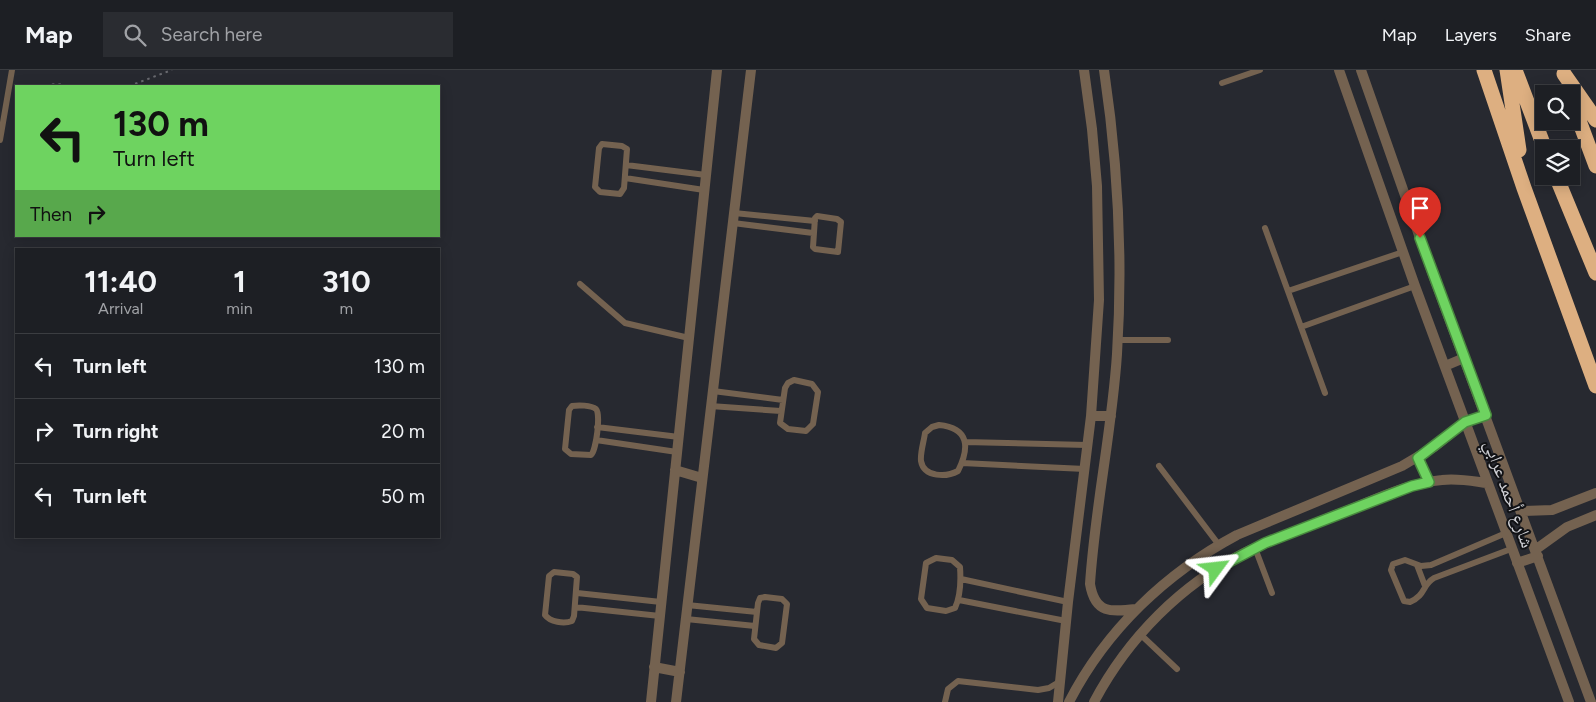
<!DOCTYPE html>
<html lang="en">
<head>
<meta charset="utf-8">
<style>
  :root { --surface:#1d1f24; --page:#2a2c31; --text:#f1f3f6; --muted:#a0a2a6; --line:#3b3d41 }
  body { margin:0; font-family:Figtree,"Noto Naskh Arabic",sans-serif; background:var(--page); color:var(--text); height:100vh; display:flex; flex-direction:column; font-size:19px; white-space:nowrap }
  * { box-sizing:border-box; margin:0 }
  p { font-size:16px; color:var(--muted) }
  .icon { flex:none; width:28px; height:28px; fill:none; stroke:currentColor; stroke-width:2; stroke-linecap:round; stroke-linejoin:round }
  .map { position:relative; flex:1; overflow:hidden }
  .panel { position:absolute; left:15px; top:178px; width:425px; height:290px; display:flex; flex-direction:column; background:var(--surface); border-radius:0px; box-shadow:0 2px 12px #0003,0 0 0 1px var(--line) }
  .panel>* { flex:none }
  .top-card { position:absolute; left:15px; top:15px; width:425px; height:152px; border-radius:0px; box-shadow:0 2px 12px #0003,0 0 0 1px var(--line); background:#6ed360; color:#111; overflow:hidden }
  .buttons { position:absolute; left:1535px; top:15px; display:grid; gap:10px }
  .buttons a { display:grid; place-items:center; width:45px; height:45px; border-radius:0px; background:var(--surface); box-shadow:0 2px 12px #0003,0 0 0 1px var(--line); font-size:25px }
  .pin { position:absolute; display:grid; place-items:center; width:42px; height:42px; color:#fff; margin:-51px -21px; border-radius:50% 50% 50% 0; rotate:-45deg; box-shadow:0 0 5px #0007 }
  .pin .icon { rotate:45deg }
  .me { position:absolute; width:55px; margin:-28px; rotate:60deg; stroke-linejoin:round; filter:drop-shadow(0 0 4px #0008) }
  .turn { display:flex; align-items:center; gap:18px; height:105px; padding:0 15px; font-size:22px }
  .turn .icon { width:65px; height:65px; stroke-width:2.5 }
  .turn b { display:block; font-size:35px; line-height:42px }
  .then { display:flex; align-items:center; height:48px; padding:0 15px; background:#0003; gap:10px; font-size:19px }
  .eta { display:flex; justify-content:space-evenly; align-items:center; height:85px; text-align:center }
  .eta b { font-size:30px; font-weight:700; line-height:35px }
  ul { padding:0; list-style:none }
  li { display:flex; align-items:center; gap:15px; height:65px; padding:0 15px; border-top:1px solid var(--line) }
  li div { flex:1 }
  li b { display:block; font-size:19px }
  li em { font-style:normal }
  header { display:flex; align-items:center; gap:30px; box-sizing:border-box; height:70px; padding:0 25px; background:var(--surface); border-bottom:1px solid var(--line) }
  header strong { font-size:24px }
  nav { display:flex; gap:28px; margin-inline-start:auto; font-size:18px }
  .search { width:350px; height:45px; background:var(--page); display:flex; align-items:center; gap:12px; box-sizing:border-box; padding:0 18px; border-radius:0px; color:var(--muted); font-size:19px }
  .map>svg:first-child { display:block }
</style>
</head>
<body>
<header>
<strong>Map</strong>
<div class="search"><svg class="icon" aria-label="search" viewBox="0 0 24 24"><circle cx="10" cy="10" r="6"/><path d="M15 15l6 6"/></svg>Search here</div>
<nav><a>Map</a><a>Layers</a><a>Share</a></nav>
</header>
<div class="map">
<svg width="1596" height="632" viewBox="0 0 1596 632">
  <rect width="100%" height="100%" fill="#272930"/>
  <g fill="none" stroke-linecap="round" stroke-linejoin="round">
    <path stroke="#68696f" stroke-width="2" stroke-dasharray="2.5 4" stroke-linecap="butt" d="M39,16L57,14L72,16
      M129,16L172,0"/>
    <path stroke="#746250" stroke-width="6" d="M1222,13L1260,0
      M0,70L12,0
      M602,74L622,76L627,79L624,118L620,124L600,122L595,117L599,78Z
      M626,95L706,105
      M625,108L704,120
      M734,143L815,151
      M817,146L837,149L841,152L838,182L815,179L813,177L815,148Z
      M733,153L813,163
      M1265,158L1325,323
      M580,214L625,253L689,268
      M1288,221L1403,182
      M1301,257L1415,216
      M1117,270H1168
      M794,310L812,314L818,322L813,354L806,361L788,359L780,353L785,318L788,313Z
      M713,321L783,330
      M572,336C578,335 591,335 596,339C601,344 596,381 591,385L571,384L565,379L569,340Z
      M710,336L781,341
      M939,355C969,358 970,377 958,401C947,407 924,408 921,391C920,383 924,371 925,363L932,357Z
      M597,357L679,367
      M596,370L677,382
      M965,372L1087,375
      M962,393L1085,399
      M1159,396L1219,475
      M1506,463L1431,495L1421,496L1405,490L1393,494L1391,500L1404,531L1410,532C1426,525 1422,515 1434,508L1511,479
      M1255,478L1272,523
      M936,488L952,490L960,497C961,511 961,525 955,538L946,541L927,538L921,529L926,493Z
      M1417,495L1425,516
      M554,502L573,504L577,507L574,546L572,551C564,554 550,552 545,545L549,506Z
      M961,509L1068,532
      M577,523L661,532
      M765,527L782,529L787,534L782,573L776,578L759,575L754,569L758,533L760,528Z
      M959,530L1066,551
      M687,535L757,542
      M575,537L660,546
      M686,549L755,556
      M1140,564L1177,599
      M945,632L948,619L958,611L1038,620L1049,618L1059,612"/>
    <path stroke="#746250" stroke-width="10" d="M1104,0C1118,94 1123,189 1117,284C1112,361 1095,437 1090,514C1095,544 1111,542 1136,539
      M1339,0L1415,216L1569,632
      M1361,0L1433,205L1591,632
      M1445,296L1464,288
      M1091,346H1111
      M1418,388L1429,412
      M675,400L702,408
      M1522,441L1552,440L1596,423
      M1535,480L1567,457L1596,445
      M1517,493L1538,486
      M654,597L680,602
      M651,632L717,0
      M676,632L751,0
      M1058,632L1068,532L1091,346L1099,230L1097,116L1092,59L1084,0
      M1069,632C1106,560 1166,503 1237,465L1402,396L1434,377L1465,352L1486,345
      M1094,632C1128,568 1181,514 1246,482C1277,467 1309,456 1341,443C1373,431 1407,413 1442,410C1457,408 1472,411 1487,413"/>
    <path stroke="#ddaf81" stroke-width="15" d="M1484,0L1524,118L1596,316
      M1507,0L1519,80
      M1515,0L1545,79
      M1564,4L1596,50
      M1571,29L1596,96
      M1556,106L1596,203"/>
  </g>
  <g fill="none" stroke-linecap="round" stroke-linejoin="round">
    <defs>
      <path id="route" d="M1216,499L1265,473L1412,416L1429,412L1418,388L1465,352L1486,345L1420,168"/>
    </defs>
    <use href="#route" stroke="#48893e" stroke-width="12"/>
    <use href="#route" stroke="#6ed360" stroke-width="9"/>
  </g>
  <g text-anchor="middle" stroke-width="4" stroke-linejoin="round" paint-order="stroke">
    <g font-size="18" fill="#d0d1d6" stroke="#111215">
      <text transform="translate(1509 424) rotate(70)" y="6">شارع أحمد عرابي</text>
    </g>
  </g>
</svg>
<div class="buttons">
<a><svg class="icon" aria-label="search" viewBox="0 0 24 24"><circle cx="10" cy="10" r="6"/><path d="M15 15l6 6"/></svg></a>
<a><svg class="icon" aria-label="layers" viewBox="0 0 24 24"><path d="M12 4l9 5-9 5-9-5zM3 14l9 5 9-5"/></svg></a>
</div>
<div class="pin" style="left:1420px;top:168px;background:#d93025"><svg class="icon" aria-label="arrive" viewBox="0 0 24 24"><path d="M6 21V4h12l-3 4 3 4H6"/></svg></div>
<svg class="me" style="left:1216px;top:499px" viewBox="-20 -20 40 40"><path d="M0-17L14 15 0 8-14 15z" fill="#6ed360" stroke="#fff" stroke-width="4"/></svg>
<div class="top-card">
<div class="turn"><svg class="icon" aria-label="left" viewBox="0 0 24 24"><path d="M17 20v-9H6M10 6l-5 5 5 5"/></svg><div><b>130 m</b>Turn left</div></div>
<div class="then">Then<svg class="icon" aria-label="right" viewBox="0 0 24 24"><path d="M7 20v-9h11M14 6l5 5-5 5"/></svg></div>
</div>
<section class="panel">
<div class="eta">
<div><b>11:40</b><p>Arrival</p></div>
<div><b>1</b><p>min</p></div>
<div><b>310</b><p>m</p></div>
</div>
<ul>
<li><svg class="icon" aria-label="left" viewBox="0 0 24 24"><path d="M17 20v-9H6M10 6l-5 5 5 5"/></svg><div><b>Turn left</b></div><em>130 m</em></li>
<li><svg class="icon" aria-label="right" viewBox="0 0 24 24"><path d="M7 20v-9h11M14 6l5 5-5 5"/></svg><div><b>Turn right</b></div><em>20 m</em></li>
<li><svg class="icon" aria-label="left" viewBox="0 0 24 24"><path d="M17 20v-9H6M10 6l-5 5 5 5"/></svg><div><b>Turn left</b></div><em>50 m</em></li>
</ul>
</section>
</div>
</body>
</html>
